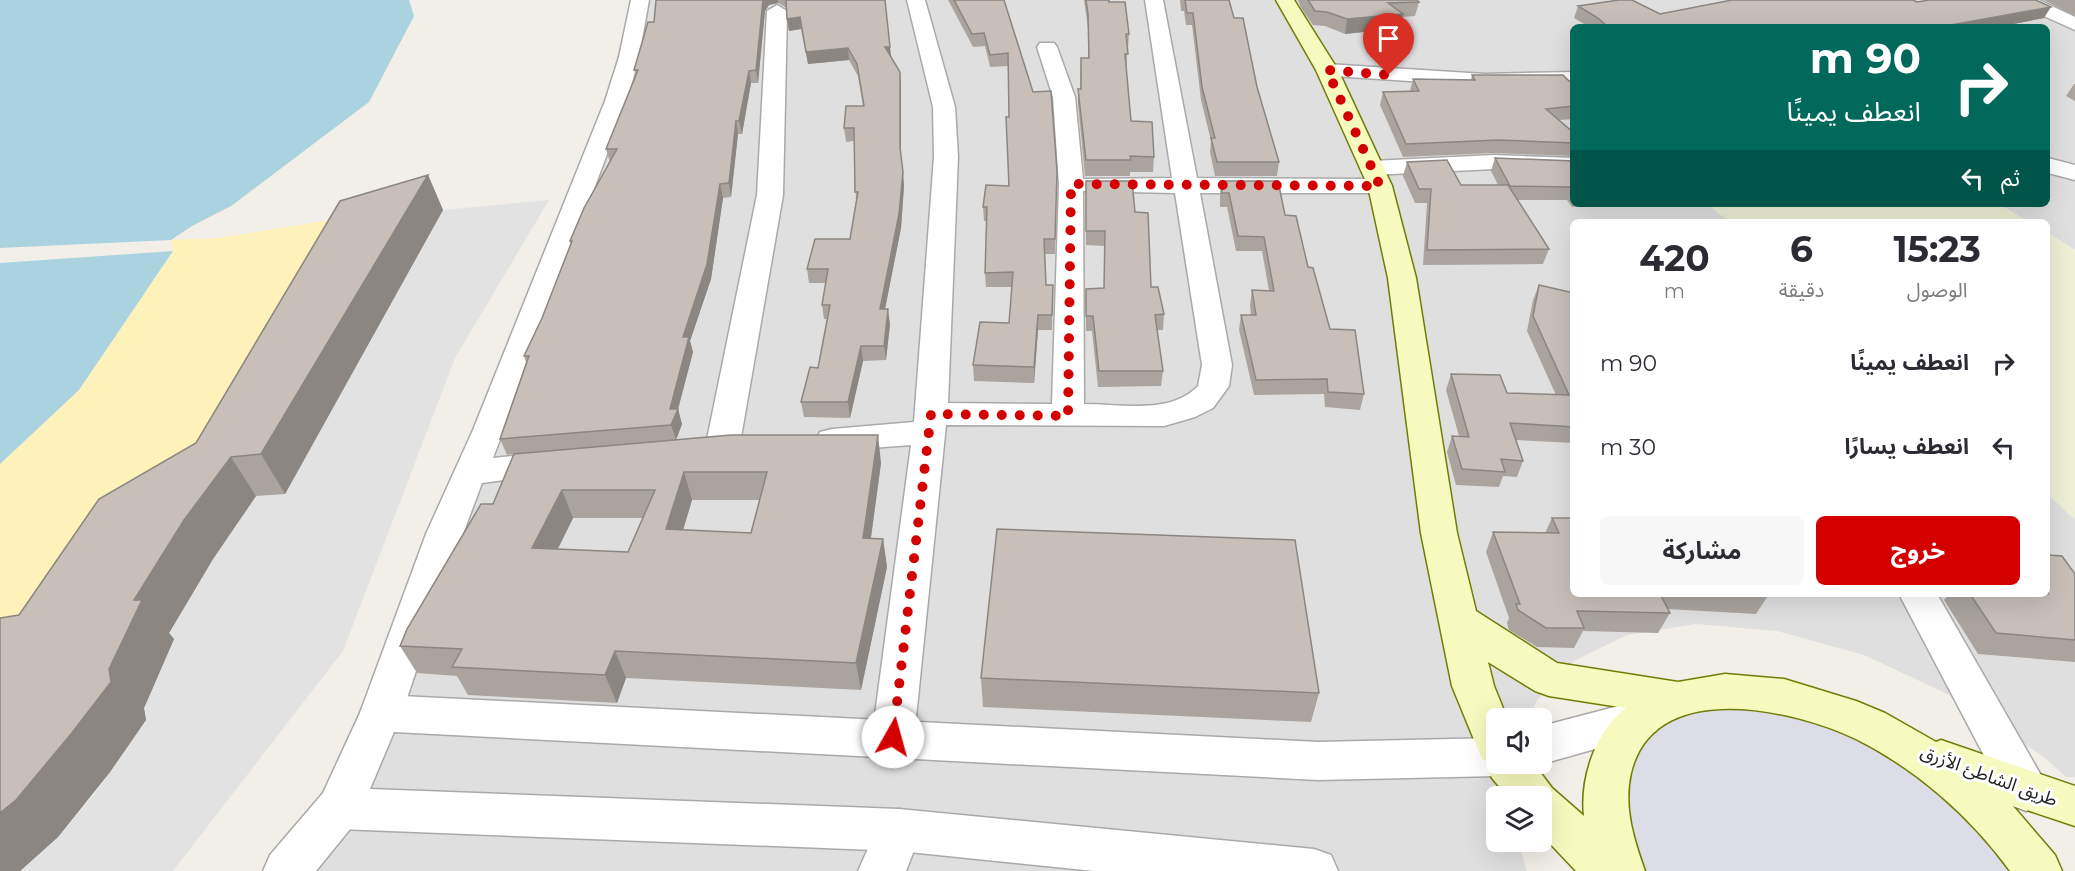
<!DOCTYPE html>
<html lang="ar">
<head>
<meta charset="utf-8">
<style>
  :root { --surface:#fff; --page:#f7f7f7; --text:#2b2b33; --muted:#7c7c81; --accent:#d40000 }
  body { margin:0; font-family:Montserrat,"Noto Sans Arabic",sans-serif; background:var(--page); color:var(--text); direction:rtl; height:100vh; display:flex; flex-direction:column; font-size:22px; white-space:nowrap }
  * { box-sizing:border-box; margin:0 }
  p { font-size:20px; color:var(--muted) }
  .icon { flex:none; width:33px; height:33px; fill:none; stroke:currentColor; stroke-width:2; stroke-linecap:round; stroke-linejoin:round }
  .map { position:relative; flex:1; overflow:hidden; direction:ltr }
  .panel { position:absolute; left:1570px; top:219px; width:480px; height:378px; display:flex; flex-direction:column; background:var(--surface); border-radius:9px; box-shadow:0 6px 24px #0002; direction:rtl }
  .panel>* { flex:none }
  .hud { position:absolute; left:1570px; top:24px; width:480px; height:183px; border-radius:9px; box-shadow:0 6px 24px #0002; direction:rtl; background:#00695c; color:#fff; overflow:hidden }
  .fabs { position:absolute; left:1486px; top:708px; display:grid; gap:12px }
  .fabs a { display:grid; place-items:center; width:66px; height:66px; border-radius:9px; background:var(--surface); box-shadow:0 6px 24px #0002; font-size:30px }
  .pin { position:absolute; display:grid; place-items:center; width:51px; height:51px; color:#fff; margin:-62px -26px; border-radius:50% 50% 50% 0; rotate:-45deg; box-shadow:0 0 6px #0007 }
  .pin .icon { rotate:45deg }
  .me { position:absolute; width:66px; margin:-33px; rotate:7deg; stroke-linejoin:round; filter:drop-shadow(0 0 4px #0008) }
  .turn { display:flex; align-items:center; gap:21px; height:126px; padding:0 30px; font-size:27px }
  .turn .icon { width:78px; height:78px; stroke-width:2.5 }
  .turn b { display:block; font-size:42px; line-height:51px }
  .then { display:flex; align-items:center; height:57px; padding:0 30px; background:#0003; gap:12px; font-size:22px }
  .eta { display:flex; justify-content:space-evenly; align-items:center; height:102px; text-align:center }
  .eta b { font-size:36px; font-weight:700; line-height:42px }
  .primary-button { display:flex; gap:12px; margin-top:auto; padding:12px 30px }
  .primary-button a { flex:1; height:69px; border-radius:9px; background:var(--accent); color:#fff; font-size:24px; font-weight:700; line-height:69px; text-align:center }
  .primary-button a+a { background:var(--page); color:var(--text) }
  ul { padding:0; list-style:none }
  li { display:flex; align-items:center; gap:18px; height:84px; padding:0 30px }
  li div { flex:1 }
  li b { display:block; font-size:22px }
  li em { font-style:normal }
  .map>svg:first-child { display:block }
</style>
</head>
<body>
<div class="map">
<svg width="2075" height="871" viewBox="0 0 2075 871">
  <rect width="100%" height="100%" fill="#f2efe9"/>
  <path fill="#e0dfdf" d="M630,0H2075V250L2048,233V222H2029L1999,204H2048V27H1574V204H1707L1730,222H1574V594H2048V494L2075,520V777H2066L2045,758L1956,698L1864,655L1777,631L1696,624L1627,635L1574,661L1537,700L1529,718H1497V764H1516L1512,785L1513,796H1497V842H1518L1527,871H287L339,808L616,101Z"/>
  <path fill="#eef0d5" d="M1707,204H1999L2029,222H1730Z
    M2048,233L2075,250V520L2048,494Z"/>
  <path fill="#fff1ba" d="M349,217L222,482L0,664V464L79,390L173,251L171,240L218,238Z"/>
  <path fill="#e2e2e2" d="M549,200L455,358L343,651L173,871H20L58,837L95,793L146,721L142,638L213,559L256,496L285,493L443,210Z"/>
  <path fill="#dddde8" d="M1676,699L1842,714L2038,871H1621L1608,768Z"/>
  <path fill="#aad3df" d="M0,0H409L414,16L369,102L231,206L192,226L171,240L0,248Z
    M173,251L79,390L0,464V263Z"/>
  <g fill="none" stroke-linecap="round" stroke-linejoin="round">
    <defs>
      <path id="minor" d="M631,0H649L639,57L627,101L493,458L553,452L565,456L570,464L565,472L482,483L450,569L402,713L396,726L381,731L366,726L360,713L426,534L473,430L605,101L619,57Z
        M907,0H925L955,107L958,157L948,403L1052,404L1059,185L1053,97L1037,47L1040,43H1054L1057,47L1075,97L1083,179L1172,178L1145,0H1163L1197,178L1380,179L1389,181L1392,186L1389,191L1380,193H1200L1232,365L1229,386L1213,408L1195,417L1164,426L946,425L914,737L908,750L893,755L878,750L872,737L911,445L832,451L820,448L815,440L820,432L832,429L914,422L934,157L933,107ZM1083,191L1175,193L1202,365L1198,386C1170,415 1121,404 1084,404Z
        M2015,0H2039L2075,17V30L2017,4Z
        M777,5L787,11L783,195L739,449L734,457L722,460L710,457L705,449L757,195L767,11Z
        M1327,64L1485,74L1574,72V84L1485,86L1319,75L1316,70L1319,65Z
        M1494,155L1574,158V172L1494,169L1372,175L1363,173L1360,168L1363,163L1372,161Z
        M2048,158L2075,165V180L2048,173Z
        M1899,594H1937L2042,777L2048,791L2042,805L2026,811L2010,805Z
        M339,787L355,793L361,808L355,823L316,871H263L270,855L323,793Z
        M899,809L915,815L922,830L906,871H858L883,815Z"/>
      <path id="tertiary" d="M381,695L1318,742L1497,738V764H1516L1512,770L1497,776L1318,780L394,732L370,789L899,809L1314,849L1331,855L1338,871H1094L899,851L339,829L323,823L317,808L323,793L366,700Z
        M1641,700L1656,705L1662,718L1656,731L1641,736L1542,764H1541L1542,726Z"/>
      <path id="secondary" d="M1276,0H1294L1338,70L1392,186L1416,278L1457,533L1476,611L1557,663L1678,682L1725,674L1784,679L1856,701L1885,713L1936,742L1941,740L2075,786V826L2012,805L2055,855L2062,871H2010C1970,816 1916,769 1856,739C1793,709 1654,677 1631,773C1623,807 1634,840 1645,871H1576L1542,835V796H1507L1492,778L1485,764L1487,761L1482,759L1452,686L1421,533L1388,278L1368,186L1316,70ZM1488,662L1535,691L1549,696L1626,708C1595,731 1580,779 1584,816L1552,788L1534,764H1497V718H1507L1494,686Z"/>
    </defs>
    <use href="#minor" stroke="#a9a9a9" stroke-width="3"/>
    <use href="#tertiary" stroke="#a9a9a9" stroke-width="3"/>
    <use href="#secondary" stroke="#707d05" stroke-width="3"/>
    <use href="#minor" fill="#fff" fill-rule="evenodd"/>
    <use href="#tertiary" fill="#fff" fill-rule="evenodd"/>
    <use href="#secondary" fill="#f7fabf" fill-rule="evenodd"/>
  </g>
  <path fill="#aba49e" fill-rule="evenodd" d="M656,0H885L891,57L901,84V158L904,186L901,228L885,309L890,324L886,360L863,361L850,418L804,417L801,402L818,368L827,319H824L822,305L826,283H809L807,269L850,239L856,201L854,141L846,142L844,128L863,106L858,76L849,60L808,64L801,29L789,31L787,8L778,3L769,5L765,11L758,83H751L742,134H738L731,197L723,198L711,279L690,341L693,352L678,409L682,424L676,440L881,463L871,538L883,539L887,567L861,690L626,678L617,703L468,695L457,676L417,673L400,646L493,504L514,454L507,455L500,439L526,362L524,356L542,318L571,245L570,241L610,162L606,149L636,76L634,70L654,22ZM692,500H760L751,533L683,530ZM573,518H643L628,552L558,549Z
    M948,0H1004L1057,171L1055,254H1045L1046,285H1053L1052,330H1038L1034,383L974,381L973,365L1009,323L1012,287H986L985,273L987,221H984L983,207L1008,186L1009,117L1008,66L990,67L985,46L973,47Z
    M1084,0H1109V2L1129,34L1128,48H1127V68H1126L1131,121L1154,157L1153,172H1130V176H1085L1078,104V89H1080L1081,58H1088V28Z
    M1180,0H1229L1234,18L1257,87L1279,162L1277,176H1215L1210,152L1211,141L1201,100L1192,25H1186L1184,11H1181Z
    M1298,0H1417L1419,2L1415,16L1402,17L1400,28L1345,34L1325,26L1313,25L1301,8Z
    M2044,0H2075V16Z
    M1917,2L2044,18L1998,27H1589L1574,18L1578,6L1660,14Z
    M1472,75L1574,81V119L1559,120L1574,133V156L1494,153L1403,157L1380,105L1383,92L1410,91L1413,79L1471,80Z
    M2074,84H2075V101L2066,96Z
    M1495,158L1574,161V204H1598L1597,207H1572L1567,200H1518L1549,249L1543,264L1423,265L1427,203H1415L1403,176L1407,162L1461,185H1498L1491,171Z
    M428,175L443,210L285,494L256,496L213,559L169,633L174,639L144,708L146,720L110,772L58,837L20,871H0L19,615L196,443Z
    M1086,181L1135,212L1151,287L1164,314L1163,330H1157L1163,371L1161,386L1098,387L1092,331H1086V289H1104L1105,246L1086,245Z
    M1221,181L1285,215L1308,267L1330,329L1364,394L1360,410L1325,407L1324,394L1254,395L1239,330L1241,315H1251L1250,305L1252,290L1269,291L1262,251H1236L1227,207H1220V195Z
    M1539,285L1574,293V443L1516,440L1523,461L1517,477L1503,476L1499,487L1456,485L1447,452L1452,436H1459L1446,390L1451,374L1507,393L1556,395L1527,331L1533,300Z
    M1552,518H1574V594H1769L1756,614L1668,609L1670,613L1658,633L1583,631L1574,648L1537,647L1509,630L1507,623L1509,618L1486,552L1493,532L1545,533Z
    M2075,574V662L1978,654L1944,600L1949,594H2048Z
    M981,678L1319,693L1311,722L983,707Z"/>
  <path fill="#8b8681" d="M763,0H778V3L769,5L765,11L758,83L756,70Z
    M2051,7L2044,18L1998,27H1940Z
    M1403,14L1400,28L1345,34L1347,19Z
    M800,17L801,29L789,31L787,19Z
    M885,47H890L891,59Z
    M848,48L849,60L808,64L806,52Z
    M749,71L751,83L742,134L739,121Z
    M900,72L901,84V161L900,147Z
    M736,121L738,134L731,197L729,183Z
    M903,172L904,186L901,228L882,324L880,309Z
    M428,175L443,210L285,494L261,454Z
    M720,184L723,198L711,279L690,341L693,352L678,409L682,424L676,440L671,425L670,409L683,337Z
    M888,309L890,324L886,360L884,346Z
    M1038,315V330L1034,383V367Z
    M861,346L863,361L850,418L848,402Z
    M878,435L881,463L867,566L863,538Z
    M231,457L256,496L213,559L169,633L174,639L144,708L146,720L110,772L58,837L20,871H0V813L109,669L134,600L184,520Z
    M684,472L692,500L675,557L666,529Z
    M562,490L573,518L544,576L532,548Z
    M883,539L887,567L861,690L856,663Z
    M615,651L626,678L617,703L605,675Z"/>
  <path fill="#c7bfb8" stroke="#8b8681" stroke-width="1.5" fill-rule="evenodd" d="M656,0H763L756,70L749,71L739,121H736L729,183L720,184L707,264L683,337H689L670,409H678L671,425L500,439L529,356H524L542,318L572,241H570L584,208L617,149H606L638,70H634L648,22H654Z
    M786,0H885L890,47H885L900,72V147L903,172L899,214L880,309H888L884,346H861L848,402H801L810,367L818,368L830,305H822L828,269H807L815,239H850L858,192H855L854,128H844L846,106H864L857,64L848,48L806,52L800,17L787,19Z
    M954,0H1004L1033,92L1051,91L1057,171L1055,239H1044L1046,285H1053L1052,315H1038L1034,367L973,365L980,322L1009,323L1013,272L985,273L987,207H983L986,185L1009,186L1006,117H1009L1008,53L990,55L984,33L972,34Z
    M1086,0H1109V2H1125L1129,34H1126L1128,54H1125L1131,121L1152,122L1154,157L1130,156L1131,160H1086L1078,89H1081V58H1089L1088,14Z
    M1185,0H1229L1234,18H1243L1257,87L1279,162H1217L1211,138H1215L1202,87L1193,13H1187Z
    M1308,0H1417L1419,2L1388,3L1403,14L1347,19L1327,12L1315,11Z
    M1619,0H1632L1660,14L1732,0H1913L1917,2L1929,0H2036L2051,7L1940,27H1608L1598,18L1578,6Z
    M1472,75H1563L1569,81H1574V106L1546,109L1574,133V143L1498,140L1406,144L1383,92L1419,91L1413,79L1475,80Z
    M1495,158L1574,161V189L1572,187L1510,186Z
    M1447,160L1461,185H1508L1549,249L1427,250L1431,189H1419L1407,162Z
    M428,175L261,454L231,457L184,520L134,600H142L109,669L111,682L71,734L16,800L0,813V618L19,615L99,499L196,443L340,201Z
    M1086,181H1132L1135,212L1148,213L1151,287H1158L1164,314L1155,315L1163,371H1099L1093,316H1086V289L1104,288L1105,231H1086Z
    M1221,181H1278L1285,215L1296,216L1308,267L1313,268L1330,329L1355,330L1364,394L1328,392L1327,379L1256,380L1241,315H1256L1252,290L1274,291L1264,237L1238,236L1229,193H1222Z
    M1539,285L1574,293V427L1510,423L1523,461L1501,459L1505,472L1462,469L1452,436L1469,437L1451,374L1500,375L1507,393L1569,395L1533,316Z
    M731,435H878L863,538L883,539L856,663L615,651L605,675L452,667L462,649L400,646L407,629L481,504H493L514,454ZM684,472H767L751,533L666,529ZM562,490H655L628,552L532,548Z
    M1552,518H1574V594H1660L1670,613L1577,611L1584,628H1546L1518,610L1516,604H1520L1493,532L1559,533Z
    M997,529L1295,540L1319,693L981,678Z
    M2048,555L2062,556L2075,574V640L1996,633L1970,594H2048Z"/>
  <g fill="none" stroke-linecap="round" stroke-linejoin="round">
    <path stroke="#d40000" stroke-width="10" stroke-dasharray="0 18" d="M893,737L931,414L1068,416L1071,184L1380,186L1327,70L1389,75"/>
  </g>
  <g text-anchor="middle" stroke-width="6" stroke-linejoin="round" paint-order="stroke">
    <g font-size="18" fill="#222" stroke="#fff">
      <text transform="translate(1989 776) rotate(20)" y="6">طريق الشاطئ الأزرق</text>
    </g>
  </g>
</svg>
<div class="fabs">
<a><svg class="icon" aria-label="sound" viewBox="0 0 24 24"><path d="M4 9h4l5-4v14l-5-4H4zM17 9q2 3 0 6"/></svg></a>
<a><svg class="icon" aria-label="layers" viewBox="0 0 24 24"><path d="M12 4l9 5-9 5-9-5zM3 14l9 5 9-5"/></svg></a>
</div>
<div class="pin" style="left:1389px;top:75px;background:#d93025"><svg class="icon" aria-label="arrive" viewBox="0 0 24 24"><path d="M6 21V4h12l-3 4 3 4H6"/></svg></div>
<svg class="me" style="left:893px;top:737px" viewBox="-20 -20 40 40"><circle r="19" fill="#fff"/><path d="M0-13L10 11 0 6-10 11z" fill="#d40000"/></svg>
<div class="hud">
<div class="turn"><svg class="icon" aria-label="right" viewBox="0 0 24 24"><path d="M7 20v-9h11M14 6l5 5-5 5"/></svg><div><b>90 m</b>انعطف يمينًا</div></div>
<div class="then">ثم<svg class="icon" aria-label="left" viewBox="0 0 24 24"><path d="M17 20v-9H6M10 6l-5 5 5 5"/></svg></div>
</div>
<section class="panel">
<div class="eta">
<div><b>15:23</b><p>الوصول</p></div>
<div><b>6</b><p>دقيقة</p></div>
<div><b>420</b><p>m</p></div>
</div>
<ul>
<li><svg class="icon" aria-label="right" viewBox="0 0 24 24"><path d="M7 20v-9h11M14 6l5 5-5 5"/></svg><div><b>انعطف يمينًا</b></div><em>90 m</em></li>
<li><svg class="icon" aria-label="left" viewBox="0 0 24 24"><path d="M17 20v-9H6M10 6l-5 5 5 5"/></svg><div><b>انعطف يسارًا</b></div><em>30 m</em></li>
</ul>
<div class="primary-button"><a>خروج</a><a>مشاركة</a></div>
</section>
</div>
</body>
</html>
